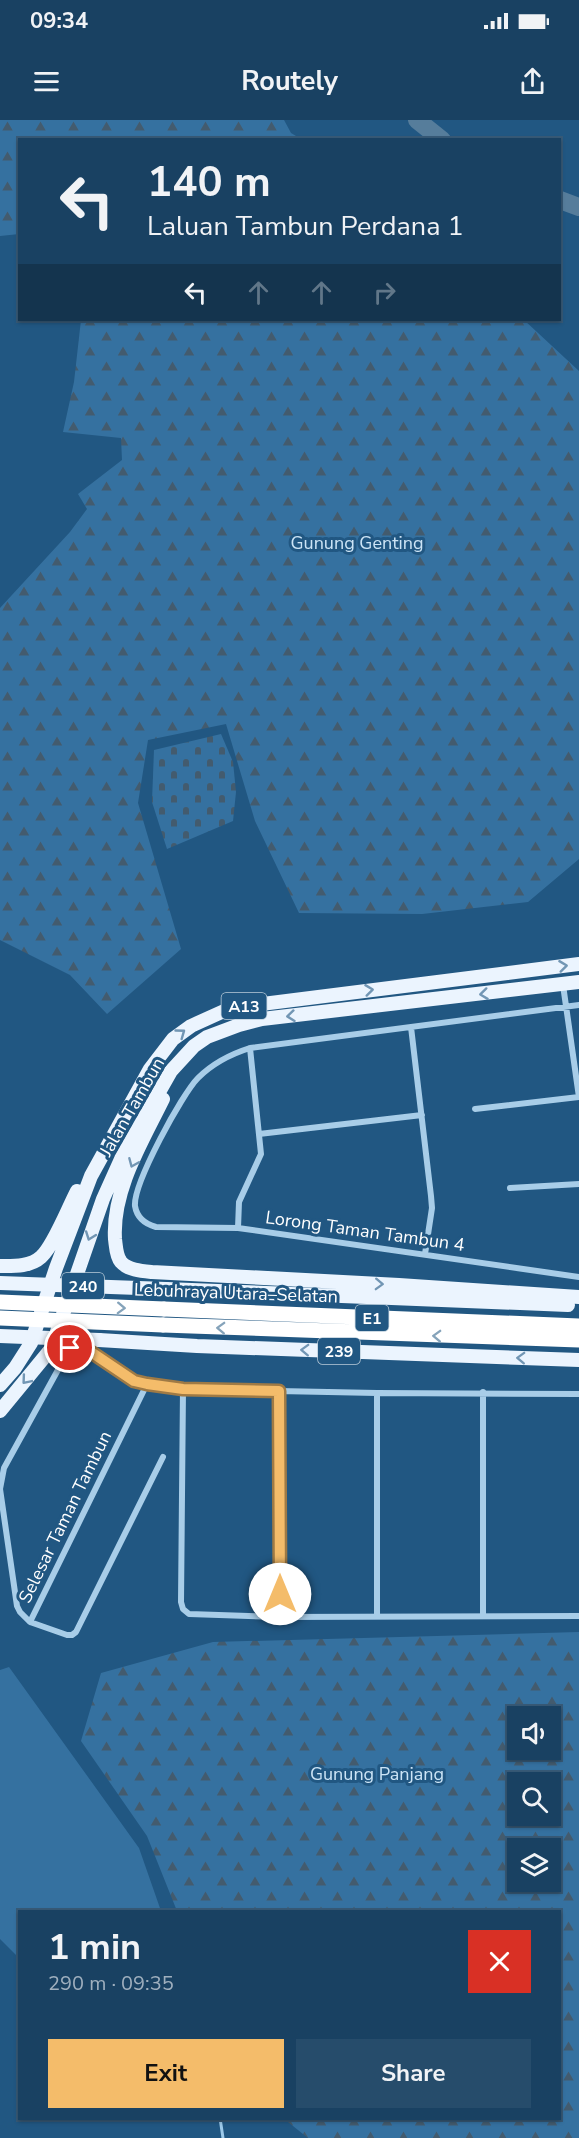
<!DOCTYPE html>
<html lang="en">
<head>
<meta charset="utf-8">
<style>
  :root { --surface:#194162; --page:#264c6b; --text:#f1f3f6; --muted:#9fafbe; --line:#375a77; --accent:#f4bc6a }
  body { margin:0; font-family:"Nunito Sans",sans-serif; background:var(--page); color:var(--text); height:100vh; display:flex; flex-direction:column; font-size:22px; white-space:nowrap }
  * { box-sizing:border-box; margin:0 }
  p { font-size:20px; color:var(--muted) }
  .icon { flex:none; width:33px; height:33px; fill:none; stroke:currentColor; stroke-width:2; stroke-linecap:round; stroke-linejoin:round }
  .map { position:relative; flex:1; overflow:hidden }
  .sheet { position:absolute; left:18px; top:1790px; width:543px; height:210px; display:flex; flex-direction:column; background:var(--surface); border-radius:0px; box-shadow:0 2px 4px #0004,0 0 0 2px var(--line) }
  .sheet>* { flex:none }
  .banner { position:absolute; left:18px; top:18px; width:543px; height:183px; border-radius:0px; box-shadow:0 2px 4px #0004,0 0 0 2px var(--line); background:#194162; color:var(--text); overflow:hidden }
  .tools { position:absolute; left:507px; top:1586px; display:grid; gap:12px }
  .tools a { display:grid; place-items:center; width:54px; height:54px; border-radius:0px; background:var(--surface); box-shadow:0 2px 4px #0004,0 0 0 2px var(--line); font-size:30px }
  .pin { position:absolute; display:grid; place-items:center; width:51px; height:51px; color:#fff; margin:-26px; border:3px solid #fff; border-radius:50%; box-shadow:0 2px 6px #0007 }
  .me { position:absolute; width:66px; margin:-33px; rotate:0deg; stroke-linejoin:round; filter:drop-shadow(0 0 4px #0008) }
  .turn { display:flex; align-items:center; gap:21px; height:126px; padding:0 30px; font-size:27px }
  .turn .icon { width:78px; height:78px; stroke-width:2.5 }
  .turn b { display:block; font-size:42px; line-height:51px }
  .lanes { display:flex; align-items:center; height:57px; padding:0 30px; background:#0003; justify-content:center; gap:30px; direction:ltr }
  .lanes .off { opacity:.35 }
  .round { display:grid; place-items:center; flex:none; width:63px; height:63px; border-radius:0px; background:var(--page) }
  .overview { display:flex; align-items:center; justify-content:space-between; height:102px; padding:0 30px }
  h1 { font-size:36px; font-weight:700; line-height:45px }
  .action { display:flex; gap:12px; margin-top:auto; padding:12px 30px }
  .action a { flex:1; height:69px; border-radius:0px; background:var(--accent); color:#111; font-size:24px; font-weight:700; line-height:69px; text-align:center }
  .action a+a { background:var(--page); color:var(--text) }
  .status { display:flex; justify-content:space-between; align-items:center; height:42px; padding:0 30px; background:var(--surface); direction:ltr }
  .status svg { height:16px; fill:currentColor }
  header { display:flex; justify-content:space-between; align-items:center; height:78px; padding:0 30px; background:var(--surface); font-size:27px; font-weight:700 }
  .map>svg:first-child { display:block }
</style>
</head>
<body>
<div class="status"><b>09:34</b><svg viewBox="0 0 49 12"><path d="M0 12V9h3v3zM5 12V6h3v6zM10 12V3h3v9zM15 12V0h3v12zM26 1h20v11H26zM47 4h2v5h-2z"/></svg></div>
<header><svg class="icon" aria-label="menu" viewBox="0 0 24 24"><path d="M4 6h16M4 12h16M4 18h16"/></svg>Routely<svg class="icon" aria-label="share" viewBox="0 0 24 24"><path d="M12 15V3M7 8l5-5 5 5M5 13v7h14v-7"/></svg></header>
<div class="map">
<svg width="579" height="2018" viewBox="0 0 579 2018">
  <defs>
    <pattern id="forest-firs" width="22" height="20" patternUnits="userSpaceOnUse" patternTransform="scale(1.5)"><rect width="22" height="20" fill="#3571a0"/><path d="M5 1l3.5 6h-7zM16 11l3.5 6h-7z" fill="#435b6e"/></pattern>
    <pattern id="cemetery-stones" width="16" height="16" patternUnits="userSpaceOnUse" patternTransform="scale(1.5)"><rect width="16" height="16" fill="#3571a0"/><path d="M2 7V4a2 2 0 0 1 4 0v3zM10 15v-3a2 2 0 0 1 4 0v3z" fill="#435b6e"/></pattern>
  </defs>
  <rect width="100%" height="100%" fill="#215782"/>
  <path fill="#3571a0" d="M9,1547L139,1728L161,1791H20L19,1838L0,1819V1550Z"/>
  <path fill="url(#forest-firs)" fill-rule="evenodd" d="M0,0H284L291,13L301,19L20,20L19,114L0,116Z
    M81,200H524L579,251V739L528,782L422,794L299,793L255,701L226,604L148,620L138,683L181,829L107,894L70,855L0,820V488L70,412L87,389L78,374L122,340L121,318L63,312L74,262Z
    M579,1512V2018H308L283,1998H560V1791H177L147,1716L81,1621L101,1553L213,1522ZM518,1596H550V1629H518ZM518,1662H550V1695H518ZM518,1728H550V1761H518Z"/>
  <path fill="url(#cemetery-stones)" d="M221,614L233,642L236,672L233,701L167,729L152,682L154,630Z"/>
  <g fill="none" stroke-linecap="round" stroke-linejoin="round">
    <path stroke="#9cc9e9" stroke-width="3" d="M220,1998L223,2018"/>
    <path stroke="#567d9b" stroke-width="18" d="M417,0L442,20
      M560,80L579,87"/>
    <path stroke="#a8cde8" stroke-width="6" d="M579,885L250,928C231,934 213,943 198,958C182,974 133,1064 135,1086C137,1098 145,1104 156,1107L238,1108L579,1157
      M411,907L431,1076L432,1088L425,1134
      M475,989L579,977L563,865
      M259,1014L422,995
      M510,1068L579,1064
      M238,1108L239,1082L261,1034L250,928
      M70,1228L4,1348L0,1369L17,1486L20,1492L30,1502L147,1264
      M51,1229L88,1230L134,1261L183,1269L377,1273L579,1274
      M183,1269L181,1482L183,1489L189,1494L280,1497L579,1496
      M279,1271L280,1497
      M483,1272V1495
      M377,1273V1496
      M30,1502L67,1515H72L76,1512L163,1337"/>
    <path stroke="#ebf4fe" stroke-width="14" d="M163,979C142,1022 112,1070 115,1119C116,1126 116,1136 121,1142C128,1150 141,1151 152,1152L399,1165L579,1177
      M0,1146C13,1146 30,1147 41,1137C54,1125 68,1088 77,1071
      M166,1169L568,1185
      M99,1220L197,1226L579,1240
      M0,1265L15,1248L31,1223L56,1148L91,1056L150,949L173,919L191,906L224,891L238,887L579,844
      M0,1291L51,1229L103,1079L121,1039L171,951L194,926L207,917L239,905L262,899L579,862"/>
    <path stroke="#fff" stroke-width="15" d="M164,1189L579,1206
      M163,1205L579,1220"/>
    <path stroke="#ebf4fe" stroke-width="14" d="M0,1163L166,1169
      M0,1216L99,1220"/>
    <path stroke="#fff" stroke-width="15" d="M0,1182L164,1189
      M0,1198L163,1205"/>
  </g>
  <defs><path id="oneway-chevron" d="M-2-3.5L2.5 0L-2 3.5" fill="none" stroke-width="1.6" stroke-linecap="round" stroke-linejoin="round" transform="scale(1.5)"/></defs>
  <g stroke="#7296b4">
    <use href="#oneway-chevron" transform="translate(563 846) rotate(-7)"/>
    <use href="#oneway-chevron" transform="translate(369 870) rotate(-7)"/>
    <use href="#oneway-chevron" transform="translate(484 874) rotate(173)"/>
    <use href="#oneway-chevron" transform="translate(291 896) rotate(174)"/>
    <use href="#oneway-chevron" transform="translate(181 913) rotate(-36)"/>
    <use href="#oneway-chevron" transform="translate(133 1043) rotate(113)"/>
    <use href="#oneway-chevron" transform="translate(90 1116) rotate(110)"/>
    <use href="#oneway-chevron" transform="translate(379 1164) rotate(2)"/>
    <use href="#oneway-chevron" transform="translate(305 1230) rotate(-178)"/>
    <use href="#oneway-chevron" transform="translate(521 1238) rotate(-178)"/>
    <use href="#oneway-chevron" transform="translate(26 1260) rotate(130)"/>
  </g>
  <g stroke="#85a3ba">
    <use href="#oneway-chevron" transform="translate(121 1188) rotate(2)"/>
    <use href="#oneway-chevron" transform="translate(221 1208) rotate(-178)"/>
    <use href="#oneway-chevron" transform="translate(437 1216) rotate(-178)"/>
  </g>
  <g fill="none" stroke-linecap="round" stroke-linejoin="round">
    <defs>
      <path id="route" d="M70,1228L88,1230L134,1261L147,1264L183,1269L279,1271L280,1474"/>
    </defs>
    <use href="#route" stroke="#9f7a45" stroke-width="15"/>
    <use href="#route" stroke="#f4bc6a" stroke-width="10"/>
  </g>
  <g text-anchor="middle" stroke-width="6" stroke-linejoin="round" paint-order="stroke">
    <g fill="#215782" stroke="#bccdda" stroke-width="1.5">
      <rect x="221.5" y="873" width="45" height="26" rx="4.5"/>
      <rect x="62" y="1153" width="42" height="26" rx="4.5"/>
      <rect x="355.5" y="1185" width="33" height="26" rx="4.5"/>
      <rect x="318" y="1218" width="42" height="26" rx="4.5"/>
    </g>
    <g font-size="16" font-weight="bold" fill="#fff">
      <text x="244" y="892">A13</text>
      <text x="83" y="1172">240</text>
      <text x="372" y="1204">E1</text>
      <text x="339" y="1237">239</text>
    </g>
    <g font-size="18" fill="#cce4f6" stroke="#215782">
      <text x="357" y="429">Gunung Genting</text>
      <text x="377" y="1660">Gunung Panjang</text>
    </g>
    <g font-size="18" fill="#fff" stroke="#215782">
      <text transform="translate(132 987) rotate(-60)" y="6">Jalan Tambun</text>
      <text transform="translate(365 1111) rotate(8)" y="6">Lorong Taman Tambun 4</text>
      <text transform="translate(236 1173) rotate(2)" y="6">Lebuhraya Utara–Selatan</text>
      <text transform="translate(65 1397) rotate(-64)" y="6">Selesar Taman Tambun</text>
    </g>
  </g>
</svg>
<div class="tools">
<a><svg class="icon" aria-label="sound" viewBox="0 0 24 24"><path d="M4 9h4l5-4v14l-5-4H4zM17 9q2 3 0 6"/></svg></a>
<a><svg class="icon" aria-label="search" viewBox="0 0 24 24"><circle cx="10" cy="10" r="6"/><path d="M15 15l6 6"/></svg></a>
<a><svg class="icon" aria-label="layers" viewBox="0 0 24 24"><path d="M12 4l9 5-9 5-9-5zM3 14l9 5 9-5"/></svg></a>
</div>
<div class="pin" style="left:70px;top:1228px;background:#d93025"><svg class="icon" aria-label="arrive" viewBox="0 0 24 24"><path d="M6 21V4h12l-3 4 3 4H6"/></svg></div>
<svg class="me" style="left:280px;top:1474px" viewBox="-20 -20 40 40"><circle r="19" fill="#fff"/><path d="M0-13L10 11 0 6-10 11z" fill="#f4bc6a"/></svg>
<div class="banner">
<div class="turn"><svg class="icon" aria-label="left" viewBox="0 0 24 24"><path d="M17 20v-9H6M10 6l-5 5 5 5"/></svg><div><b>140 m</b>Laluan Tambun Perdana 1</div></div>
<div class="lanes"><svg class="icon" aria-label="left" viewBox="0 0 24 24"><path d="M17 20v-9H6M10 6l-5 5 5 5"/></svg><svg class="icon off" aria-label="ahead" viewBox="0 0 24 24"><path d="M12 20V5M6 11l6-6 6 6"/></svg><svg class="icon off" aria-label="ahead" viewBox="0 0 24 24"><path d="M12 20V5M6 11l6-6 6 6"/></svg><svg class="icon off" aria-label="right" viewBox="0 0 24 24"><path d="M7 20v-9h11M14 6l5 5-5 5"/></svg></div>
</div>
<section class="sheet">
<div class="overview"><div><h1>1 min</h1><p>290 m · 09:35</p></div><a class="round" style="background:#d93025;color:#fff"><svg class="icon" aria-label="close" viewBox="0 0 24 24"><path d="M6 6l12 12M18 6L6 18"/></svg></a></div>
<div class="action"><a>Exit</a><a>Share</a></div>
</section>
</div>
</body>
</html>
